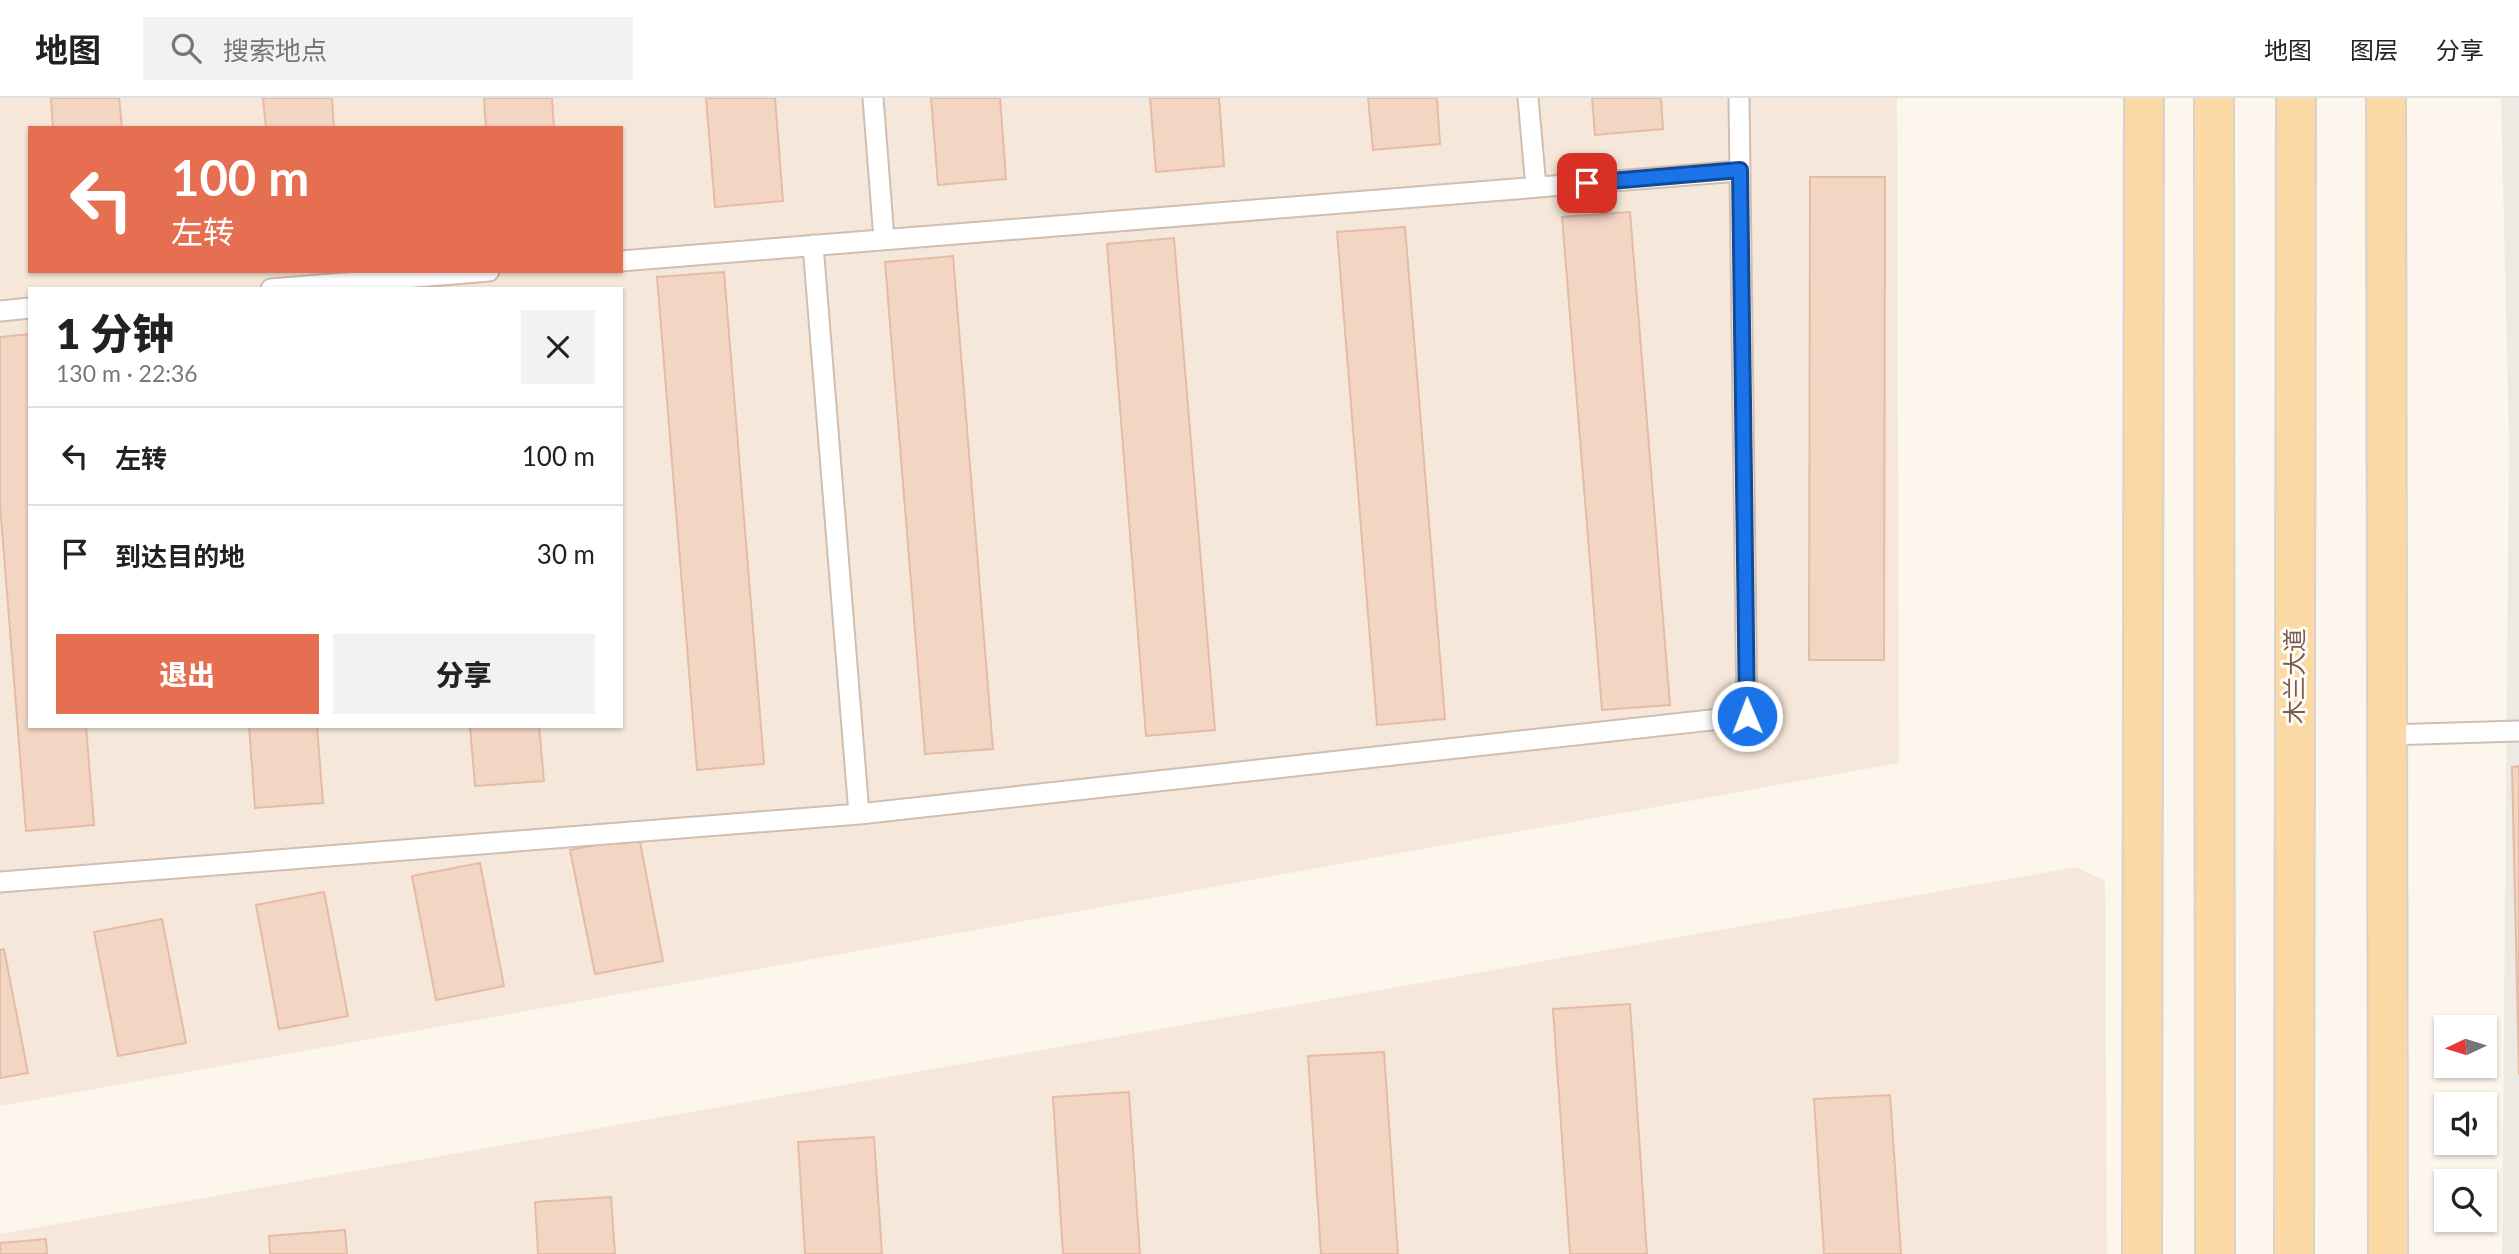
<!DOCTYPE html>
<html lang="zh">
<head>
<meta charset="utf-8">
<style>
  :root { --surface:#fff; --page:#f2f2f2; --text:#222; --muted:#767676; --line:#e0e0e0; --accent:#e76f51 }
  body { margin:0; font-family:Lato,"Noto Sans SC",sans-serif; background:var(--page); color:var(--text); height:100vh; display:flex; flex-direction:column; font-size:26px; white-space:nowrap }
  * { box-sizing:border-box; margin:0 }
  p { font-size:23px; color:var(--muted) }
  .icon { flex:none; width:38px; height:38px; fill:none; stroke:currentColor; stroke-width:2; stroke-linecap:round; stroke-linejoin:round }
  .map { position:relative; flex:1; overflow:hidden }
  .side { position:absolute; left:28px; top:189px; width:595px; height:441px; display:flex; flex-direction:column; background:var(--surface); border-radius:0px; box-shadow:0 2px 5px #0004 }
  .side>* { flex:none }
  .top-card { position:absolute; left:28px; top:28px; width:595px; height:147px; border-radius:0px; box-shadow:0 2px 5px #0004; background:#e76f51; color:#fff; overflow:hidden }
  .needle { width:46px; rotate:266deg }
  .tools { position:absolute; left:2434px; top:917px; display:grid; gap:14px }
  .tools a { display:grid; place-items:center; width:63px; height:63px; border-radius:0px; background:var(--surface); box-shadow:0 2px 5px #0004; font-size:35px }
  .pin { position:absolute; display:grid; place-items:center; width:60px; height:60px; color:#fff; margin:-30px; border-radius:14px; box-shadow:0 4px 10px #0006 }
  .me { position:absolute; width:77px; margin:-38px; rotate:359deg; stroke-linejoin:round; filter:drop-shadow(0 0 5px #0008) }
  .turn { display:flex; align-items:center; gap:24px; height:147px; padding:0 28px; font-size:32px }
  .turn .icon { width:91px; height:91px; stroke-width:2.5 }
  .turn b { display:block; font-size:49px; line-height:60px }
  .round { display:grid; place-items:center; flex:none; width:74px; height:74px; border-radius:0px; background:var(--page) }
  .headline { display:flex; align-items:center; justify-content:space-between; height:119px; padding:0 28px }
  h1 { font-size:42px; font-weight:800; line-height:52px }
  .action { display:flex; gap:14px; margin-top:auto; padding:14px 28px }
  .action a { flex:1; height:80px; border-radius:0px; background:var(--accent); color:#fff; font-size:28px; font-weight:800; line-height:80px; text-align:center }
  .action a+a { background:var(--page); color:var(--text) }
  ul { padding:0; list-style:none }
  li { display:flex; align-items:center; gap:21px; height:98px; padding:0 28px; border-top:2px solid var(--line) }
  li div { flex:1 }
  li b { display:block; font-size:26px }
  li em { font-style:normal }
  header { display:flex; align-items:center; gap:42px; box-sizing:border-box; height:98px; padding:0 35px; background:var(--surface); border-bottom:2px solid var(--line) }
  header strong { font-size:33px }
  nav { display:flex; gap:38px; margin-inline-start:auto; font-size:24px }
  .search { width:490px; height:63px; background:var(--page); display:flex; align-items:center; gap:18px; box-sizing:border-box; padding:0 24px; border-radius:0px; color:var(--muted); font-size:26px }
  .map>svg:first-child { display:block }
</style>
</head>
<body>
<header>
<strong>地图</strong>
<div class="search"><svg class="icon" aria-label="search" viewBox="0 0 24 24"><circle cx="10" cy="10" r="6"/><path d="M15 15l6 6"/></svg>搜索地点</div>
<nav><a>地图</a><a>图层</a><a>分享</a></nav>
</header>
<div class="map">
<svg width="2519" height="1156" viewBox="0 0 2519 1156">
  <rect width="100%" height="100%" fill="#fdf6ec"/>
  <path fill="#f5e8da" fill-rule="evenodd" d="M0,0H1897L1899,665L0,1008ZM30,30H621V173H30ZM30,191H621V628H30Z
    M2076,769L2105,783L2107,1156H0V1136Z"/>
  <path fill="#efe9e4" d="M2501,0H2519V1156H2502L2509,344Z"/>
  <path fill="#f3d5c3" stroke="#e6bba3" stroke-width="2" d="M51,0H119L122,30H53Z
    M263,0H332L334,30H266Z
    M484,0H552L554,30H486Z
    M706,0H775L783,103L715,109Z
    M931,0H1000L1006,81L938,87Z
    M1150,0H1219L1224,68L1156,74Z
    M1368,0H1437L1440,46L1373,52Z
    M1592,0H1661L1663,31L1595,37Z
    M1810,79H1885L1884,562H1809Z
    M1630,114L1670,607L1602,612L1562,119Z
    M1405,129L1445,621L1377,627L1337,134Z
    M1174,140L1215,632L1146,638L1107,146Z
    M953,158L993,651L925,656L885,164Z
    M724,174L764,666L697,672L657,179Z
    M30,236V628H86L94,727L26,733L0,407V239Z
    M249,628H317L323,705L255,710Z
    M470,628H539L544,683L475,688Z
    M2519,668V977L2512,669Z
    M639,739L663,863L595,876L570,752Z
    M480,765L504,888L436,902L412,778Z
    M324,794L348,918L279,931L256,807Z
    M162,821L186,945L118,958L94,834Z
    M4,851L28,975L0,980V852Z
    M1630,906L1647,1156H1570L1553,911Z
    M1384,954L1398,1156H1321L1308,958Z
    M1129,994L1140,1156H1063L1053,999Z
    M1890,997L1901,1156H1824L1814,1001Z
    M874,1039L882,1156H805L798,1044Z
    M611,1099L615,1156H538L535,1104Z
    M345,1132L347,1156H270L269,1138Z
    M46,1141L47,1156H0V1145Z"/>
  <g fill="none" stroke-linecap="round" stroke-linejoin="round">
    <defs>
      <path id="lane" d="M873,0L884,141
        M1528,0L1536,89
        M813,147L859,716
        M621,163L1739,73
        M271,191L489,173
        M0,213L30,210
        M2387,637L2519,633
        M0,784L859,716L1747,618L1739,0"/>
      <path id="primary" d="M2214,0L2215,1156
        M2386,0L2388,1156
        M2142,1156L2144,0
        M2294,1156L2296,0"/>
    </defs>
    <use href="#lane" stroke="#d1beb0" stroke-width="23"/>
    <use href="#primary" stroke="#dad1cd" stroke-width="42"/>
    <use href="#lane" stroke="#fff" stroke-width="19"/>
    <use href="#primary" stroke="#fbd9a5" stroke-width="38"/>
  </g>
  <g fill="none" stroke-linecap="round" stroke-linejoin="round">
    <defs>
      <path id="route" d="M1587,85L1740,72L1747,618"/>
    </defs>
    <use href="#route" stroke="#114b97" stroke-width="18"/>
    <use href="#route" stroke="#1a73e8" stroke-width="12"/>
  </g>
  <g text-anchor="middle" stroke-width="6" stroke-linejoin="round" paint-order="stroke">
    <g font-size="24" fill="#7a5c4d" stroke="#fffaf3">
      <text transform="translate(2295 578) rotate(-90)" y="8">木兰大道</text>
    </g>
  </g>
</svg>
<div class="tools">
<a><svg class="needle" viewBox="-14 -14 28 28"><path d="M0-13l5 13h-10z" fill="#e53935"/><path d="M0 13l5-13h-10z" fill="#767676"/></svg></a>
<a><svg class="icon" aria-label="sound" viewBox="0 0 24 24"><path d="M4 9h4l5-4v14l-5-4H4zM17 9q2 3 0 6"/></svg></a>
<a><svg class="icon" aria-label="search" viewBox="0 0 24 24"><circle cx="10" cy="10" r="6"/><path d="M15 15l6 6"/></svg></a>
</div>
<div class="pin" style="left:1587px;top:85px;background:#d93025"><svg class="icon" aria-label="arrive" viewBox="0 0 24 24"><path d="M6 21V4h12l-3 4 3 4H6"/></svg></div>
<svg class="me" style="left:1747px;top:618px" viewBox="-20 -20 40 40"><circle r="17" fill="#1a73e8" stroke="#fff" stroke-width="3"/><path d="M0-11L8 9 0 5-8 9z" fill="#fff"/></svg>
<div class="top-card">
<div class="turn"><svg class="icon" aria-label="left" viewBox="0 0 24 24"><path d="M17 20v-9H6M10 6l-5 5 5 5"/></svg><div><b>100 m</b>左转</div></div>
</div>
<section class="side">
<div class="headline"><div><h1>1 分钟</h1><p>130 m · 22:36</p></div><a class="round"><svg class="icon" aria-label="close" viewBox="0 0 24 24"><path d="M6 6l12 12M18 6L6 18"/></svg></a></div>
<ul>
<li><svg class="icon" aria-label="left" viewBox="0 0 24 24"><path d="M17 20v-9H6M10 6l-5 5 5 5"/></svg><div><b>左转</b></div><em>100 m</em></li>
<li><svg class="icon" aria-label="arrive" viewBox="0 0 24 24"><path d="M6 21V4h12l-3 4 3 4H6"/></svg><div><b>到达目的地</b></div><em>30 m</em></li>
</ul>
<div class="action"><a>退出</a><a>分享</a></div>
</section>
</div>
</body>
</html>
